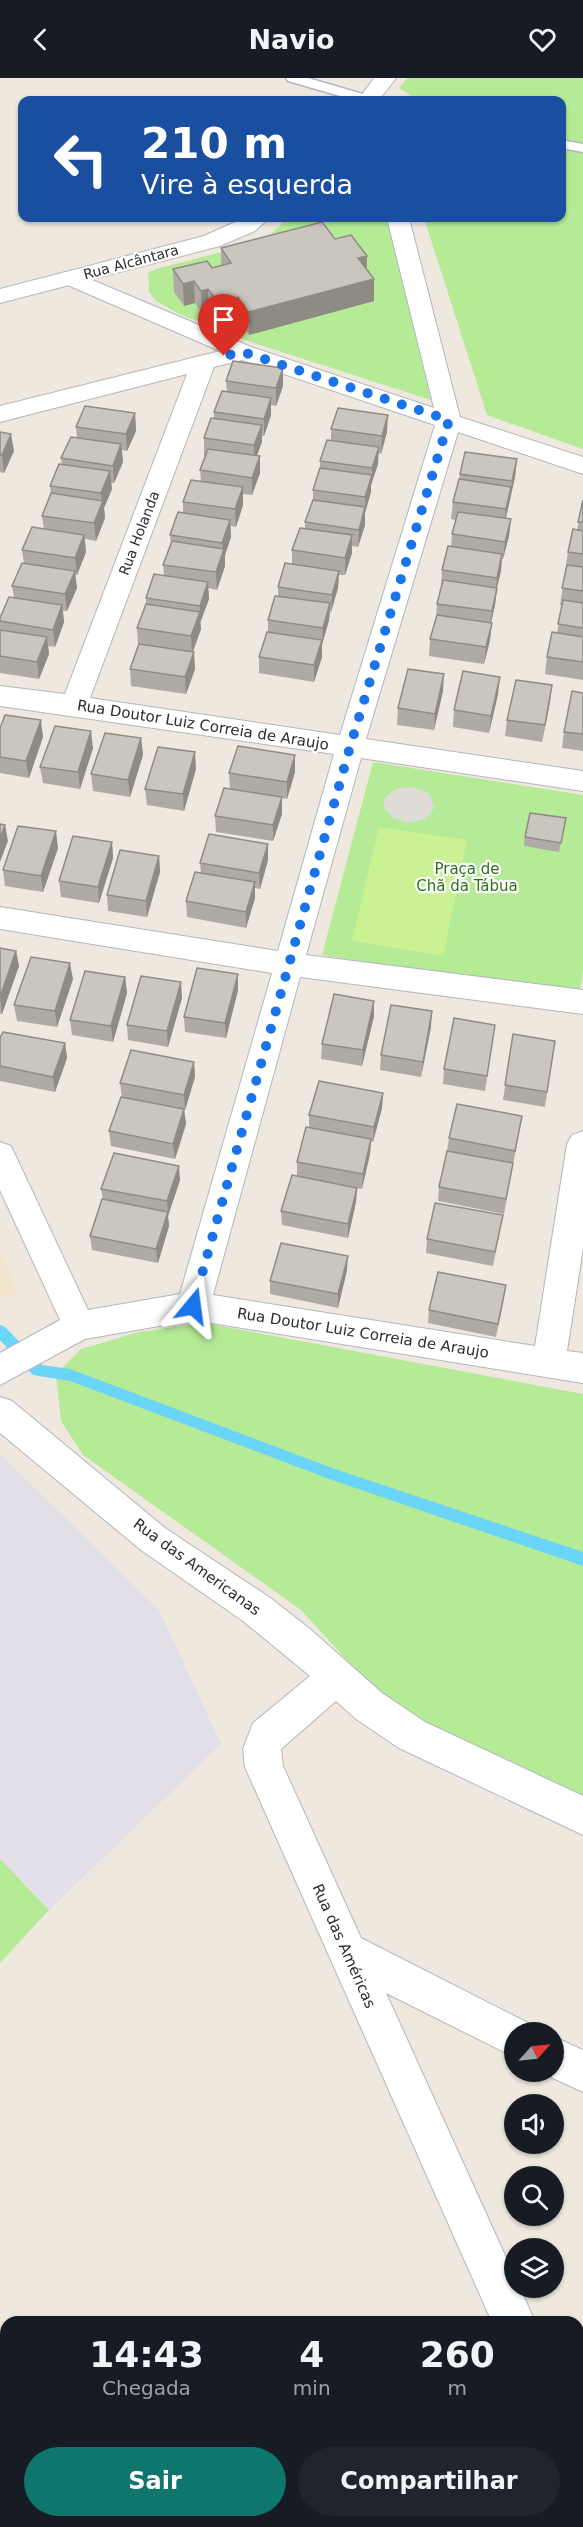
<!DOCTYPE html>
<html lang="pt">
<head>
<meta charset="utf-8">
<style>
  :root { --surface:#171b24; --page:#20242c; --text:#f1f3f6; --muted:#9ea1a6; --accent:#0f766e }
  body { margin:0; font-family:"DejaVu Sans",sans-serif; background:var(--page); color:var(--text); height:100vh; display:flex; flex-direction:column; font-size:22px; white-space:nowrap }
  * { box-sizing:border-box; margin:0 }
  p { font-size:20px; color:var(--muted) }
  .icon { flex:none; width:33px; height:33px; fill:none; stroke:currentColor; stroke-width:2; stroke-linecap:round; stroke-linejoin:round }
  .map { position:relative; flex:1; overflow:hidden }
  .sheet { position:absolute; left:0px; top:2238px; width:584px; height:212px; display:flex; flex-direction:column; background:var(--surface); border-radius:18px 18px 0 0; box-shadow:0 2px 4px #0004 }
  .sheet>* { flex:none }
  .top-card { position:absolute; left:18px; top:18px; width:548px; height:126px; border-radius:12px; box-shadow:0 2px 4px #0004; background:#1a4fa0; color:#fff; overflow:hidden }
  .needle { width:39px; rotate:63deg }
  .controls { position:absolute; left:504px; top:1944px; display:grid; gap:12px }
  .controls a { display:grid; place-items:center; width:60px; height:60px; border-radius:50%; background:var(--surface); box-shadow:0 2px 4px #0004; font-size:30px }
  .pin { position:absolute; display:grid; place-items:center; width:51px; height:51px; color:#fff; margin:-62px -26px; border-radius:50% 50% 50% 0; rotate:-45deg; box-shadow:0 0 6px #0007 }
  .pin .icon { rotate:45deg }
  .me { position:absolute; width:66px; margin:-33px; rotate:16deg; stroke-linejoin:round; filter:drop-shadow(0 0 4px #0008) }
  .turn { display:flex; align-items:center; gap:21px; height:126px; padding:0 24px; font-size:27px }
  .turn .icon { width:78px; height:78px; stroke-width:2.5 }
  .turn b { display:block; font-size:42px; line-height:51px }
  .eta { display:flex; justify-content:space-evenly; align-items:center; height:102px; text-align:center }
  .eta b { font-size:36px; font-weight:600; line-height:42px }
  .button { display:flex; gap:12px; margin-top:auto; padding:12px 24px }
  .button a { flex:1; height:69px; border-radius:36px; background:var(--accent); color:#fff; font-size:24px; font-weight:600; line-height:69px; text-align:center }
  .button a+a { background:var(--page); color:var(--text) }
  header { display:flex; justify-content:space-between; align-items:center; height:78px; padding:0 24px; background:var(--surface); font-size:27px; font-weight:600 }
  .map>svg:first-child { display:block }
</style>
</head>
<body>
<header><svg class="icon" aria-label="back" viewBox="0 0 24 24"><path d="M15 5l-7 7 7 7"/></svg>Navio<svg class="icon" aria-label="heart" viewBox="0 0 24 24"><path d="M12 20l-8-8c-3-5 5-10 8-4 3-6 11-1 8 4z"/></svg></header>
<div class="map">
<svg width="583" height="2449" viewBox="0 0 583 2449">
  <rect width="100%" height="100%" fill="#efe8df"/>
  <path fill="#e2dfe8" d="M0,1376L159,1532L221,1666L49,1832L0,1781Z"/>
  <path fill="#f2e5cd" d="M0,1171L20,1221L0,1217Z"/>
  <path fill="#b5ea97" d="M407,0H583V371L487,337L424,140H561V22H418L399,10Z
    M287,140H387L437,324L251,264L179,236L156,223L149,214L148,195L156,191L264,163Z
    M373,684L583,717V894L579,919L322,877Z
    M205,1245L583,1316V1717L414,1641L374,1612L301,1532L83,1377L61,1343L56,1296L81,1271L139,1254Z
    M0,1781L49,1832L0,1885Z"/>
  <path fill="#cbf292" d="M379,749L467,762L443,878L352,863Z"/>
  <path fill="#dfdbd6" d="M413,709L427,714L431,719L434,730L430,736L425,741L409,745L393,740L384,729V722L387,717L398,710Z"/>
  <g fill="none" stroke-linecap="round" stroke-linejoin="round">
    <path fill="#6ad5f9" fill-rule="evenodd" d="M0,1247L5,1249L42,1287L70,1291L332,1390L583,1474V1488L332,1402L70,1303L33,1297L0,1262Z"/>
    <defs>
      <path id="service" d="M286,0H308L373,19L375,22H354L288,3Z
        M561,62L583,66V74L561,70Z"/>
      <path id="minor" d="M387,140H409L460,339L583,379V396L458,354L366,661L583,693V713L361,680L306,877L583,912V936L300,899L213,1217L535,1268L567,1066L572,1057L583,1053V1170L567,1273L583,1275V1305L193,1242L85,1261L0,1307V1275L60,1242L0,1112V1064L11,1068L88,1232L180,1216L272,895L0,851V829L278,873L334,676L0,628V608L65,616L187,296L0,344V328L220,273L63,205L60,200L63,195L71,193L251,269L434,330ZM242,282L435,347L340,657L90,620L214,289Z
        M0,1319L12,1323L165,1450L269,1519L310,1551L382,1615L425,1644L583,1718V1757L399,1670L356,1641L336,1623L281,1671L283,1688L361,1860L528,1945L532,1954H514V1979L386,1915L514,2197V2210H520L535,2244H492L245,1689L243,1671L253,1645L310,1598L243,1543L141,1472L0,1355Z
        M554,1959L583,1972V2014L540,1994H554Z
        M578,2362L583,2364V2418L578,2416Z
        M524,2444H569L567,2449H522Z"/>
      <path id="tertiary" d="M374,0H396L379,22H358Z
        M244,140H269L255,153L220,168L0,225V211L204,158Z"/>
    </defs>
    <use href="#service" stroke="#b3b5c1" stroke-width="3"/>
    <use href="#minor" stroke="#b3b5c1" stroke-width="2"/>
    <use href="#tertiary" stroke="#b3b5c1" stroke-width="2"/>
    <use href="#service" fill="#fff" fill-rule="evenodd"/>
    <use href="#minor" fill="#fff" fill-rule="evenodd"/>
    <use href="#tertiary" fill="#fff" fill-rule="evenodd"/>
  </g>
  <path fill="#afaaa3" d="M335,161L367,178V191L374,201V223L249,257L238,241L219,247L209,233L202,235L195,225L184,228L174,214L173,191L212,190L221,187V170Z
    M226,303L283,308L276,328L271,327V337L264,358H262V364L257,377L260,378V395L252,417L243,416V427L236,449L231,448V459L225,477V488L217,512L208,510L209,521L200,545L201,551L193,574L195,591L186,616L131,608L130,591L138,567L137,550L146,526V520L164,497L163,487L171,467L170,457L183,435V424L201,403L200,392L206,378H204V360L214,340V334L227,314Z
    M135,335L136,353L127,373L122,372L123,384L114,405H111L112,411L104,430L105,440L96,463L85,461L86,474L77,497H75L77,510L67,533H63L64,544L55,569L48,568L49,576L39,601L0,595V540L14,520L12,508L24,485L22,472L44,451L42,438L51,417L50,408L62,387L61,380L77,360L76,349Z
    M331,351L387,354L381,376L378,375V386L371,407V414L365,435V447L358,469L352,468V475L345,497H339L338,510L331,534H330L329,542L322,567V579L314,604L259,595V579L268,554V542L278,518V509L292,486V472L305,451V444L313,422V412L320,391V383L331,362Z
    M0,354L14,373L4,395L0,394Z
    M517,381L515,399L506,440L511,441L509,458L503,481H502L501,493L497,510L495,527L491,545L490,562L484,586L429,578L430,561L436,541L437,526L441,508L442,492L451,469L452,456L456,442L451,441L453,424L459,402L460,396Z
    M583,422V602L545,596L547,579L557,555L562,527H560L568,474L577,452Z
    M443,613L434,652L397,647L398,630Z
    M583,615V673L562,670L564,654Z
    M498,616L489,655L453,649L454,632Z
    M550,624L542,664L505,658L507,642Z
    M0,650L43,659L29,700L0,695Z
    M141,660L143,677L130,719L93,713L91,696Z
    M93,670L80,711L43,705L40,689Z
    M196,691L184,733L147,727L145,711Z
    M295,694L287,721L282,720V736L273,763L216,754L215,738L230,711L229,695Z
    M566,740L559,774L524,768L525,759Z
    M112,764L113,780L99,825L61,819L59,803Z
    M58,770L43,814L5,808L3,792Z
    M159,778L160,794L147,839L108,833L107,817Z
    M268,782L260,811L255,810V820L246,850L187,839L186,823L201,795L200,785Z
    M0,870L16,873L19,888L2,936H0Z
    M125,899L127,915L113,964L72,957L70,942Z
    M73,901L57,949L17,943L14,927Z
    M238,912L226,960L185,954L184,939Z
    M182,920L168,969L128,962L127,947Z
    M374,938L362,988L321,981L322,966Z
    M495,947L485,1013L443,1006L444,991Z
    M431,949L421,999L380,992L381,977Z
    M513,956L555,963L545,1029L503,1022Z
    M0,960L65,965L67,980L55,1014L0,1003Z
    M194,984L195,999L185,1032H184L186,1046L175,1081L111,1068L109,1053L122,1020L120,1005Z
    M383,1015L382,1030L373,1064H371L370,1076L362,1111L352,1109L357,1110L356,1124L348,1160L282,1147L281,1133L297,1098V1084L309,1050V1037Z
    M522,1038L504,1136L438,1123L439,1109L447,1073L449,1060Z
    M180,1102L168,1138L169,1148L158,1185L92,1172L90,1158L103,1122L101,1111Z
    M503,1137L493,1188L426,1175L427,1161Z
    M347,1192L338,1230L270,1216V1203Z
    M504,1221L496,1259L428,1245L429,1232Z"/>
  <path fill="#8e8b84" d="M367,178L366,200L358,180Z
    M374,201V223L249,257L248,234Z
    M194,203L195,225L184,228L183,206Z
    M208,211L209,233L202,235L201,213Z
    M238,219V241L219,247L218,224Z
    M283,290V308L276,328V310Z
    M271,320V337L264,358V341Z
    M135,335L136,353L127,373L126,356Z
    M388,337L387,354L381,376L382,358Z
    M262,347V364L254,385V367Z
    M11,356L14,373L4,395L2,377Z
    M121,366L123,384L114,405L113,388Z
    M379,369L378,386L371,407V414L365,435V447L358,469L359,452L365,431V419L372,397V390Z
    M260,378V395L252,417V400Z
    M517,381L515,399L504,448L506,431Z
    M110,393L112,411L104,430L105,440L96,463L94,445L102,425L101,415Z
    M243,409V427L236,449L235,431Z
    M511,441L509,458L503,481L505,464Z
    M230,442L231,459L225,477V488L217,512L216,494L223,476L222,465Z
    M84,457L86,474L77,497L75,480Z
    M352,457V475L345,497V480Z
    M502,476L501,493L495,517L497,500Z
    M75,493L77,510L67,533L65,516Z
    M339,493L338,510L331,534L332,517Z
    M208,504L209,521L200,545V528Z
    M497,510L495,527L490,550L492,533Z
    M330,525L329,542L322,567L323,550Z
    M62,527L64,544L55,569L53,552Z
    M200,534L201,551L192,575L191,558Z
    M492,545L490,562L484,586L486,569Z
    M47,559L49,576L39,601L37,584Z
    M322,562V579L314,604V587Z
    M194,574L195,591L186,616L185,599Z
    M444,596L443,613L434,652L435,636Z
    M500,599L498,616L489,655L491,638Z
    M552,607L550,624L542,664L545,647Z
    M41,642L43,659L29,700L26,683Z
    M91,653L93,670L80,711L78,694Z
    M141,660L143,677L130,719L128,702Z
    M195,674L196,691L184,733L183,716Z
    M295,677V694L287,721V704Z
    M282,719V736L273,763V747Z
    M5,747L8,763L0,784V760Z
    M56,753L58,770L43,814L41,798Z
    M112,764L113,780L99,825L98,809Z
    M268,766V782L260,811L259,795Z
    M159,778L160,794L147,839L146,823Z
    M255,804V820L246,850V834Z
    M16,873L19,888L2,936L0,919Z
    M70,885L73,901L57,949L55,933Z
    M238,896V912L226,960L225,945Z
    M125,899L127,915L113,964L111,948Z
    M181,904L182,920L168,969L167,953Z
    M374,923V938L362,988L363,972Z
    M432,933L431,949L421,999L423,984Z
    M65,965L67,980L55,1014L53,999Z
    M194,984L195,999L185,1032L184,1017Z
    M383,1015L382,1030L373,1064L374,1049Z
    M184,1031L186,1046L175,1081L173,1066Z
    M371,1061L370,1076L362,1111L363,1096Z
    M179,1088L180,1102L168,1138L169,1148L158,1185L156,1171L168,1134L167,1123Z
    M357,1110L356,1124L348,1160V1146Z
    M348,1178L347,1192L338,1230V1216Z"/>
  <path fill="#cbc6bd" stroke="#8e8b84" stroke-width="1.5" d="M322,144L335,161L351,157L367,178L358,180L374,201L248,234L238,219L218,224L208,211L201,213L194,203L183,206L173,191L207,183L212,190L231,185L221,170Z
    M233,283L283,290L276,310L226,303Z
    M222,313L271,320L264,341L214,334Z
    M85,328L135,335L126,356L76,349Z
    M338,330L388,337L382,358L331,351Z
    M211,340L262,347L254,367L204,360Z
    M0,354L11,356L2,377H0Z
    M71,359L121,366L113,388L61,380Z
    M327,362L379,369L372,390L320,383Z
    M208,371L260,378L252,400L200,392Z
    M465,374L517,381L512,403L460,396Z
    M59,386L110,393L101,415L50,408Z
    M320,390L372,397L365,419L313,412Z
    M459,401L511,409L506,431L453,424Z
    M191,402L243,409L235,431L183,424Z
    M51,415L103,423L94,445L42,438Z
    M313,422L365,429L359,452L305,444Z
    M583,422V444H578Z
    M178,434L230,442L222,465L170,457Z
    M458,434L511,441L505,464L452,456Z
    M32,449L84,457L75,480L22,472Z
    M300,450L352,457L345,480L292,472Z
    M573,451L583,453V476L568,474Z
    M172,463L224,471L216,494L163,487Z
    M448,468L502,476L497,500L442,492Z
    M22,485L75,493L65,516L12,508Z
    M285,485L339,493L332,517L278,509Z
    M567,487L583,489V513L562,510Z
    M154,496L208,504L200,528L146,520Z
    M443,502L497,510L492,533L437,526Z
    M275,518L330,525L323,550L268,542Z
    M9,519L62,527L53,552L0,543V540Z
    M563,522L583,525V550L558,546Z
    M146,526L200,534L191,558L137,550Z
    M437,537L492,545L486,569L430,561Z
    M0,552L47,559L37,584L0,578Z
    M267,554L322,562L314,587L259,579Z
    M552,554L583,559V584L547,579Z
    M139,566L194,574L185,599L130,591Z
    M408,591L444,596L435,636L398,630Z
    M463,593L500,599L491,638L454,632Z
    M516,602L552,607L545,647L507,642Z
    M572,613L583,615V656L564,654Z
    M5,637L41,642L26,683L0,679V650Z
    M55,648L91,653L78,694L40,689Z
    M105,655L141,660L128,702L91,696Z
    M238,668L295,677L287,704L229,695Z
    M158,669L195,674L183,716L145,711Z
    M224,710L282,719L273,747L215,738Z
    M530,735L566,740L561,765L525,759Z
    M0,746L5,747L0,760Z
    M18,748L56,753L41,798L3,792Z
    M209,756L268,766L259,795L200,785Z
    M73,758L112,764L98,809L59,803Z
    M120,772L159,778L146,823L107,817Z
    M195,794L255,804L246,834L186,823Z
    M0,870L16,873L0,919Z
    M31,879L70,885L55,933L14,927Z
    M197,890L238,896L225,945L184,939Z
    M85,893L125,899L111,948L70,942Z
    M141,898L181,904L167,953L127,947Z
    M334,916L374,923L363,972L322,966Z
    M391,927L432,933L423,984L381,977Z
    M454,940L495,947L487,998L444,991Z
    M3,954L65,965L53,999L0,988V960Z
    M513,956L555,963L547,1014L505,1007Z
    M131,972L194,984L184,1017L120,1005Z
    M319,1003L383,1015L374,1049L309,1037Z
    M121,1019L184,1031L173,1066L109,1053Z
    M457,1026L522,1038L515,1073L449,1060Z
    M306,1049L371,1061L363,1096L297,1084Z
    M447,1073L513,1085L506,1121L439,1109Z
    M114,1075L179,1088L167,1123L101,1111Z
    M292,1097L357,1110L348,1146L281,1133Z
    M102,1121L168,1134L156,1171L90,1158Z
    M435,1125L503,1137L495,1174L427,1161Z
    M281,1165L348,1178L338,1216L270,1203Z
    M438,1194L506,1207L498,1246L429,1232Z"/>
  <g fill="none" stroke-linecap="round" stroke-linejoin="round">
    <path stroke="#1a73e8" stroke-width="10" stroke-dasharray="0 18" d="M193,1228L350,669L449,342L243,274L224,278"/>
  </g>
  <g text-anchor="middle" stroke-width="4.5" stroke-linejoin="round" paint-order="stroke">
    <g font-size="14" fill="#2d2d2d" stroke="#fff">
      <text transform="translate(131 184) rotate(-15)" y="5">Rua Alcântara</text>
      <text transform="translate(139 455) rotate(-69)" y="5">Rua Holanda</text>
    </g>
    <g font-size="15" fill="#2d2d2d" stroke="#fff">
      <text transform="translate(203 647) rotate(9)" y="5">Rua Doutor Luiz Correia de Araujo</text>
      <text transform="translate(363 1255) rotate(9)" y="5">Rua Doutor Luiz Correia de Araujo</text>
      <text transform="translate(197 1489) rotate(36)" y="5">Rua das Americanas</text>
      <text transform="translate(344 1868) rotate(66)" y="5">Rua das Américas</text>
    </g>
    <g font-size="15" fill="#2a7215" stroke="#fff">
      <text x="467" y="796">Praça de<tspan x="467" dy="17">Chã da Tábua</tspan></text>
    </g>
  </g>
</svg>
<div class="controls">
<a><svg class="needle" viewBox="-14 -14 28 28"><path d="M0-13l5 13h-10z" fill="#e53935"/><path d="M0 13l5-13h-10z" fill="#9ea1a6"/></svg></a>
<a><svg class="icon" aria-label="sound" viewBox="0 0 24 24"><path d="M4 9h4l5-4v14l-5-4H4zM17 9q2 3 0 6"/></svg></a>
<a><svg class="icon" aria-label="search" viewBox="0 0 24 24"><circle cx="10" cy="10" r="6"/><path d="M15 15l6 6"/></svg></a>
<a><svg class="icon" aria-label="layers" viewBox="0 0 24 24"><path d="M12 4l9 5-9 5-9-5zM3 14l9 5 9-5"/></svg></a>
</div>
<div class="pin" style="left:224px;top:278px;background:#d93025"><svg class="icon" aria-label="arrive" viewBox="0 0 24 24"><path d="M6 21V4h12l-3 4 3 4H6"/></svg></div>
<svg class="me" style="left:193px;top:1228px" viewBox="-20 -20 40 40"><path d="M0-17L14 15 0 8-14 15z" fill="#1a73e8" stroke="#fff" stroke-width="4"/></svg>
<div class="top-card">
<div class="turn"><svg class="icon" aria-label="left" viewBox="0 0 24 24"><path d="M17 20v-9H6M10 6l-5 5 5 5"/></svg><div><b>210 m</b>Vire à esquerda</div></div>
</div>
<section class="sheet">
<div class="eta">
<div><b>14:43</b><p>Chegada</p></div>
<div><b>4</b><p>min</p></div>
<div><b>260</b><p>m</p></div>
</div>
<div class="button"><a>Sair</a><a>Compartilhar</a></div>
</section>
</div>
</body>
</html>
